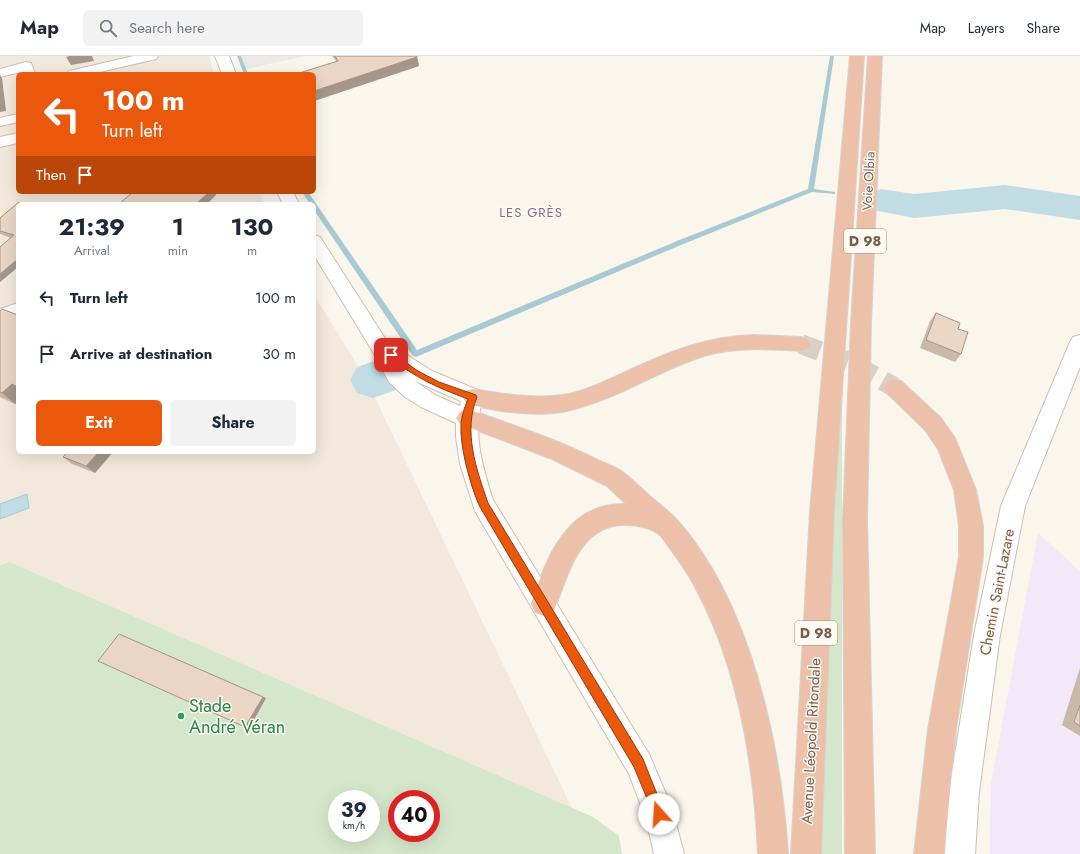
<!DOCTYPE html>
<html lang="en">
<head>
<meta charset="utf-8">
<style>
  :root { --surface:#fff; --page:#f2f2f3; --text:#1f2937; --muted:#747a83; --line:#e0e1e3; --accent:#ea580c }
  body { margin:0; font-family:Jost,sans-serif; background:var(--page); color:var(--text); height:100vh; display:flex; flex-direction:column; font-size:15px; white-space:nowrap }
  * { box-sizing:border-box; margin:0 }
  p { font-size:13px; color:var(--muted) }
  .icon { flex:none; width:22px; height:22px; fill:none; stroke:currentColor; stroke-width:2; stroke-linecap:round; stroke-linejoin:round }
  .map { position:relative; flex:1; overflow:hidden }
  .sheet { position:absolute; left:16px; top:146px; width:300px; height:252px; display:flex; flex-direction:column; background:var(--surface); border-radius:6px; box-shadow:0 4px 16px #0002 }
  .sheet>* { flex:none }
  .top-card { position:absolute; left:16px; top:16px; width:300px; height:122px; border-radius:6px; box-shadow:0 4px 16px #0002; background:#ea580c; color:#fff; overflow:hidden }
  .speed { position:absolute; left:328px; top:734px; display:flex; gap:8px; font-size:20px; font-weight:700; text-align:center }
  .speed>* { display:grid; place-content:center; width:52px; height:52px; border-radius:50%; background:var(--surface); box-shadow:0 4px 16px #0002; line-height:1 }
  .speed small { font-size:10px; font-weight:400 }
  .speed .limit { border:6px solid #d22; background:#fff; color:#111 }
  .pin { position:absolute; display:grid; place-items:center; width:34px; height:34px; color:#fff; margin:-17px; border-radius:8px; box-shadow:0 2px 6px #0006 }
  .me { position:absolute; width:44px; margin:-22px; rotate:341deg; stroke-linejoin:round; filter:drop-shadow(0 0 3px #0008) }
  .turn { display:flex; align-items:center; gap:14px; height:84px; padding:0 20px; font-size:18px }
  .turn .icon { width:52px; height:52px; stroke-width:2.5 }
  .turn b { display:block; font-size:28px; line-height:34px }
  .then { display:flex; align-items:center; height:38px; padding:0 20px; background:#0003; gap:8px; font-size:15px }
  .eta { display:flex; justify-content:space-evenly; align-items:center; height:68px; text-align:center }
  .eta b { font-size:24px; font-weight:700; line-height:28px }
  .cta { display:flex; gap:8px; margin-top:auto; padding:8px 20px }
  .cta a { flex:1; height:46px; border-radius:6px; background:var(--accent); color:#fff; font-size:16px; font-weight:700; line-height:46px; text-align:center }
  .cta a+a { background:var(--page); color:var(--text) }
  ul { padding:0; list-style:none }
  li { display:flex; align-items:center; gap:12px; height:56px; padding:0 20px }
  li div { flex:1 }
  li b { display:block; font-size:15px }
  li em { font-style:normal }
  header { display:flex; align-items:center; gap:24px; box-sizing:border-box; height:56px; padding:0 20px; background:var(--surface); border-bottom:1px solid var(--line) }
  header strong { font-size:19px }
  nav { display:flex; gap:22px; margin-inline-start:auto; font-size:14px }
  .search { width:280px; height:36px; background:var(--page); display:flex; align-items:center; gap:10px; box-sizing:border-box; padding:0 14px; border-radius:6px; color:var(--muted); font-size:15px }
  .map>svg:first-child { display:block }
</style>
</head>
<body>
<header>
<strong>Map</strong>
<div class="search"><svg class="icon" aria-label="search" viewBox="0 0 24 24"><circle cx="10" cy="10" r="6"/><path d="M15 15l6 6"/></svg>Search here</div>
<nav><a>Map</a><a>Layers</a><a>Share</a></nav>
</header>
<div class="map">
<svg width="1080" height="798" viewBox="0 0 1080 798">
  <rect width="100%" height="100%" fill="#fbf6ec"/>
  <path fill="#f2e8db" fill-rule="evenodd" d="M0,0H209L214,18H18V136H259L264,148H18V396H314V239L366,323L594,798H0ZM337,743H371V777H337ZM397,743H431V777H397Z"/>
  <path fill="#ede9e4" d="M241,0H305L246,13Z"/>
  <path fill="#f3e8f7" d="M1038,477L1080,515V798H990L991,727Z"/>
  <path fill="#d5e7cb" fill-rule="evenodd" d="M842,327V798H816L825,546Z
    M9,506L593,761L619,780L622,798H0V510ZM337,743H371V777H337ZM397,743H431V777H397Z"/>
  <path fill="#c2dce3" stroke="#a9cad3" d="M27,438L29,452L0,463V448Z"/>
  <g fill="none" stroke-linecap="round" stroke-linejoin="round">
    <path fill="#a9cad3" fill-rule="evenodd" d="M237,0H241L248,18H244Z
      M830,0H834L814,133L835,136V138L812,136L681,189L416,301L413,300L314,154V148H310L302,136H308L417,294L677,185L808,133Z"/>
    <path fill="#c2dce3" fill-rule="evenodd" d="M1005,129L1080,140V164L1005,153L914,162L868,153L863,145L868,137L881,133L914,138Z
      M380,303L396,308L403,321L396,334L373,342L357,337L350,324L357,311Z"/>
    <path stroke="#d9d0c5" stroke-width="20" stroke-dasharray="20 10" stroke-linecap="butt" d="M801,288L849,306L894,331"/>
    <defs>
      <path id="street" d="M134,0H158L156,3L91,18H67L69,15Z
        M26,6L31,7L35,18H21V16L0,21V13Z
        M18,58V66L0,70V62Z
        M18,77V87L0,91V81Z
        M18,247V261L0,267V253Z
        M1080,279V311L1025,450L1000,579L979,736L975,798H945L949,736L974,579L1001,450L1070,286L1073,281Z"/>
      <path id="secondary" d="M215,0H229L236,18H222Z
        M277,136H293L299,148H283Z
        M314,179L320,181L388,287L432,315L480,335L483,341C472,377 482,409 493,444L649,698L672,752L684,798H654L646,763L629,718L475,455L460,408L456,381V367L421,351L405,341L389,326L373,296L314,199ZM415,325L461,345L460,350L435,339Z"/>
      <path id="highway" d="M850,0H864L834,456L821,798H791L810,456Z
        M868,0H882L871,267L867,463L875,798H845L843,463L851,267Z
        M753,279L801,281L808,283L811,288L808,293L801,295C769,293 735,291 704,300C678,308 653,321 628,333C610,341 591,349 571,354C542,362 494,356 466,347L463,341L466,335L473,333C504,338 538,344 569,338C592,333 614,321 634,312C673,294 710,280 753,279Z
        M894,323L901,325L941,362L955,382L976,434L983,470V501L956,673L944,798H914L928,673L959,501V470L954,434L938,393L925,374L887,337L884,331L887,325Z
        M467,353C510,368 553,382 594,402C603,407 615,410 624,417C633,424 642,433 651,441C660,449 670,456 678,465C751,548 781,690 788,798H758C754,708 739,613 696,533C687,514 673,497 661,480C653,472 637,469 626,469C578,468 568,521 553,557L544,560L535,557L531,548C547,501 567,446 626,448L607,430L552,403L460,368L456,362L460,356Z"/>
    </defs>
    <use href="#street" stroke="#ccbfb3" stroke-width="2"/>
    <use href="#secondary" stroke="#cec0b0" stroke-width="2"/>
    <use href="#highway" stroke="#d8d2ce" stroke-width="2"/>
    <use href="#street" fill="#fff" fill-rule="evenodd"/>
    <use href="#secondary" fill="#fff" fill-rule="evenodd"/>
    <use href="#highway" fill="#edc0aa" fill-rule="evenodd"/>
  </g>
  <path fill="#cab8a9" d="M332,0H417V1L419,10L314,45V18L336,5Z
    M19,146L18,211L0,226V191L11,182L0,178V162Z
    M0,255L18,259V345L15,348L0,341Z
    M936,257L958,273L961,298L955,306L920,292L930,265Z
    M68,396H113L95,417L72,408L63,401Z
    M1080,612V680L1062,669Z"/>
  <path fill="#a4968a" d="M69,0H92L94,5L71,9L66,1Z
    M417,1L419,10L314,45V35Z
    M0,19L2,22L6,55L0,56Z
    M209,136H215L216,139L207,148H196Z
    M18,203V211L0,226V218Z
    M12,328L18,333V345L15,348L2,337Z
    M99,396H113L95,417L86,410Z
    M119,578L266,642L249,673L245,671Z"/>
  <path fill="#ebd6c5" stroke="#a4968a" d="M335,0H417V1L314,35V18H296L338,5Z
    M133,136H209L196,148H119Z
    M19,146L24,148H18V203L0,218V191L14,179L0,175V162Z
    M2,253L18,259V331L12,328L2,337L0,336V255Z
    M936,257L960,267L958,273L968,276L961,298L926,284Z
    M68,396H99L86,410L63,401Z
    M119,578L263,641L245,671L98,605Z
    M1080,649V670L1074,666Z"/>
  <path fill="#ea580c" stroke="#983908" d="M391,296L418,315L439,326L476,339L477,341C463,376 476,412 488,447L643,703L665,758L664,762L659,764L655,762L634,711L480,451C471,432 460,392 461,370C461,360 465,351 468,343C435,331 417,322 388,301L387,299Z"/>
  <circle fill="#2e9e5b" stroke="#fdfaf2" stroke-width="1.5" cx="181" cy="660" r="4"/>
  <g text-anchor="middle" stroke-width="3" stroke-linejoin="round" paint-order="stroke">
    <g font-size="13" fill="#745f51" stroke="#fdfaf2">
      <text transform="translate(868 125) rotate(-87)" y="5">Voie Olbia</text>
    </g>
    <g font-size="13" letter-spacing="1" fill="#85698f" stroke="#fdfaf2">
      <text x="531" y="161">LES GRÈS</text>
    </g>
    <g fill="#fdfaf2" stroke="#9d8e81" stroke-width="1">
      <rect x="844" y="173" width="42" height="24" rx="3"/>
      <rect x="795" y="565" width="42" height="24" rx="3"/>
    </g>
    <g font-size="14" font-weight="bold" fill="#745f51">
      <text x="865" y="190">D 98</text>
      <text x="816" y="582">D 98</text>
    </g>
    <g font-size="15" fill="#745f51" stroke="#fdfaf2">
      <text transform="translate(997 536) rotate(-79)" y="5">Chemin Saint-Lazare</text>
      <text transform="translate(811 685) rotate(-87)" y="5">Avenue Léopold Ritondale</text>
    </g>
    <g font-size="18" fill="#27864d" stroke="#fdfaf2" text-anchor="start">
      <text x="189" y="656">Stade<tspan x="189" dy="21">André Véran</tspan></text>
    </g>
  </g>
</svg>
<div class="speed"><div>39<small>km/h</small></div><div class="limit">40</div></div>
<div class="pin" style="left:391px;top:299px;background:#d93025"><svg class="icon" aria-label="arrive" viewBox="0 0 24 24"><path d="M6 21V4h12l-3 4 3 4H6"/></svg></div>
<svg class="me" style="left:659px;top:758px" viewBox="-20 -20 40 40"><circle r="19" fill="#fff"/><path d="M0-13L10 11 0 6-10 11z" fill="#ea580c"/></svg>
<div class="top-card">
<div class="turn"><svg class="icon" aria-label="left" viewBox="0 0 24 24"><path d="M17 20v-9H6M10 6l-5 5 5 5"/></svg><div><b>100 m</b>Turn left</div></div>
<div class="then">Then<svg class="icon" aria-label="arrive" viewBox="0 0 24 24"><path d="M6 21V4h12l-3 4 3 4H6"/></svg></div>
</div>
<section class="sheet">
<div class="eta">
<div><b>21:39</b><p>Arrival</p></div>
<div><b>1</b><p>min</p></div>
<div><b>130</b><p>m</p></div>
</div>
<ul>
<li><svg class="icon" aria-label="left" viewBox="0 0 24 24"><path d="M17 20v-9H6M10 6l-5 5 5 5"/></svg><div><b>Turn left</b></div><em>100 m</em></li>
<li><svg class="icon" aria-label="arrive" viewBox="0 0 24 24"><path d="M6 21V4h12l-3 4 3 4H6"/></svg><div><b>Arrive at destination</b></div><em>30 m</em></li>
</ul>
<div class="cta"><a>Exit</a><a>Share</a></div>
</section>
</div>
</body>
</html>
